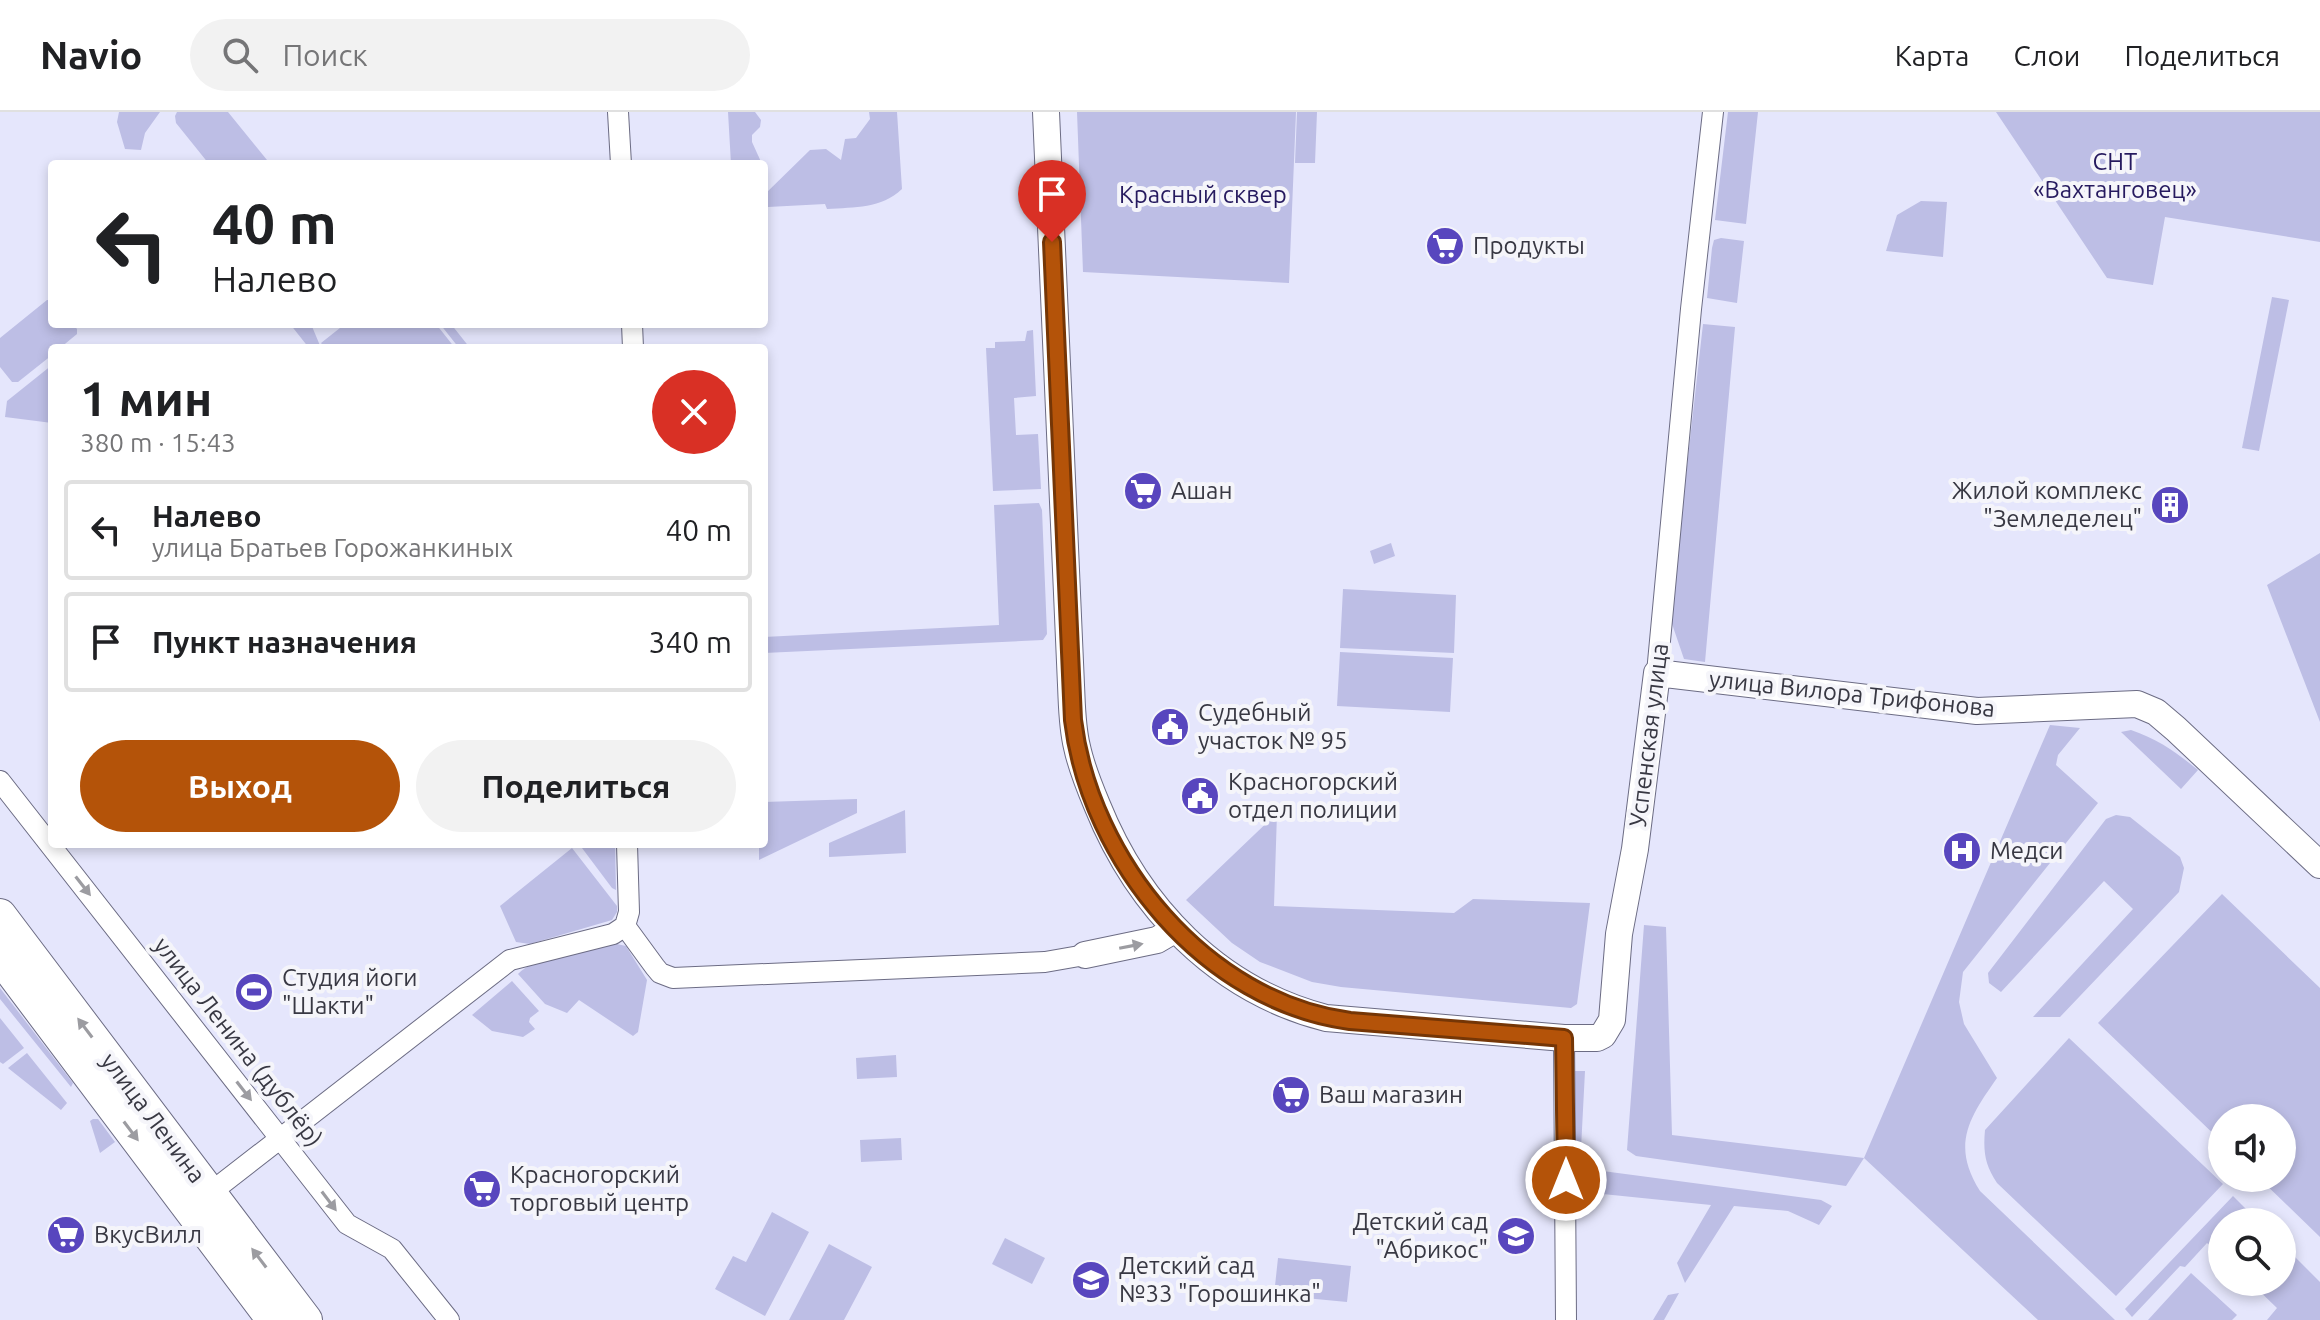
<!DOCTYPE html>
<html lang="ru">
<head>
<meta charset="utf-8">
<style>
  :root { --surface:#fff; --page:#f2f2f2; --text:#202124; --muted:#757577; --line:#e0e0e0; --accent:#b45309 }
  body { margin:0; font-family:Ubuntu,sans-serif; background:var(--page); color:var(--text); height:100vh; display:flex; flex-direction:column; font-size:30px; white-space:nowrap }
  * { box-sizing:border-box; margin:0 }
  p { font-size:26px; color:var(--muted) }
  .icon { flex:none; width:44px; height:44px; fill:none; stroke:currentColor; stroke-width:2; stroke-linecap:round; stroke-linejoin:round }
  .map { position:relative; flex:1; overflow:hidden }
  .panel { position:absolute; left:48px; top:232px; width:720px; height:504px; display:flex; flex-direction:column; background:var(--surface); border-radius:8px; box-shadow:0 4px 12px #0003 }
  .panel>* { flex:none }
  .hud { position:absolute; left:48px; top:48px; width:720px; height:168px; border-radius:8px; box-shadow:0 4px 12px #0003; background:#fff; color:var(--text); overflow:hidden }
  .fabs { position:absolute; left:2208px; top:992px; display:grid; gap:16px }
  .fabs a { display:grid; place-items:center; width:88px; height:88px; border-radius:50%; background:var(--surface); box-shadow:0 4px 12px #0003; font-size:40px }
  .pin { position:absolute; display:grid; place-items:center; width:68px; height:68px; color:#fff; margin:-82px -34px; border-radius:50% 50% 50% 0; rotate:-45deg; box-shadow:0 0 8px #0007 }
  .pin .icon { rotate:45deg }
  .me { position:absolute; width:88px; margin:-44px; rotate:0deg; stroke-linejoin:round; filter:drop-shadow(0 0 6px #0008) }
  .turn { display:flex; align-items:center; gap:28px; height:168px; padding:0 32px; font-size:36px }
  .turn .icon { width:104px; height:104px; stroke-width:2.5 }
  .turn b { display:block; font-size:56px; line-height:68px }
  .round { display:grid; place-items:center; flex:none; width:84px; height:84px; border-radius:42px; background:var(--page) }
  .overview { display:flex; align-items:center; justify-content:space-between; height:136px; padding:0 32px }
  h1 { font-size:48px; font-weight:600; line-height:60px }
  .action { display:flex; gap:16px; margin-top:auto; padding:16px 32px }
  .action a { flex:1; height:92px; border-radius:48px; background:var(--accent); color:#fff; font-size:32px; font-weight:600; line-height:92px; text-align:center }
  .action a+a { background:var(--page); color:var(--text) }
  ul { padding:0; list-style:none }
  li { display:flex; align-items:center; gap:24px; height:100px; margin:0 16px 12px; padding:0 16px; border:4px solid var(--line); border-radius:8px }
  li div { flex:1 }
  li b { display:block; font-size:30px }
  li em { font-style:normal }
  header { display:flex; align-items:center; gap:48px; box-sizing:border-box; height:112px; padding:0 40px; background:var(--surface); border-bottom:2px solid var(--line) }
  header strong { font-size:38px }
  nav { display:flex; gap:44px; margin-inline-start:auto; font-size:28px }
  .search { width:560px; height:72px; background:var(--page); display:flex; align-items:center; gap:20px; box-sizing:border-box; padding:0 28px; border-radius:44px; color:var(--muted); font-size:30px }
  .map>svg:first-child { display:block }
</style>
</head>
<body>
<header>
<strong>Navio</strong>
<div class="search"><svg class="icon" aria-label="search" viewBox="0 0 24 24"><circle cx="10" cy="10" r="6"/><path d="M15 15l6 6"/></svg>Поиск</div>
<nav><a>Карта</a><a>Слои</a><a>Поделиться</a></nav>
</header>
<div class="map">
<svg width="2320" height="1208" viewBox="0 0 2320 1208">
  <rect width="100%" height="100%" fill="#e5e6fc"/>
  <path fill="#bdbee5" d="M119,0H160L145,21L141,38L125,37L117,10Z
    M177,0H228L267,48V52H209L176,11L175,4Z
    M728,0H755L761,8L760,15L752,23V30L762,52H731Z
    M869,0H897L902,77C881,97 855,95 827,97L825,92L768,95L764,90V83L810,38L826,37L841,48L845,27L856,26L870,7Z
    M1077,0H1296L1289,171L1083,160Z
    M1297,0H1317L1315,51H1295Z
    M1728,0H1758L1746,112L1715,108Z
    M1996,0H2320V130L2165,105L2153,173L2107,166Z
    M1921,89L1947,90L1943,145L1886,139L1897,103Z
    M1721,126L1744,129L1737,191L1707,186L1712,136L1714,128Z
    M2272,185L2289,188L2259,339L2242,336Z
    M47,188H52V212H73L77,217V222L60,236H52V243L18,270H12L0,255V226Z
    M290,212H311L321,236H309Z
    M345,212H436L455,236H325L321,231Z
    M440,212H451L470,236H459Z
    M1703,212L1735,215L1705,550L1684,547L1670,506Z
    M1033,218L1036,284L1014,286L1016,323L1038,322L1041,377L993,379L986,236H995V230L1025,229L1027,219Z
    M52,253V311L5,305L7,289Z
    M1039,391L1042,398L1047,522L1043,528L764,541V525L999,513L994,393Z
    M1391,431L1395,444L1374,452L1370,439Z
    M2320,441V610L2267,473Z
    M1343,477L1456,483L1454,541L1340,536Z
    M1340,540L1453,546L1450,600L1337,594Z
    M2050,613L2080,616L2058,643L2056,653L2098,691L1963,860L1959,890L1964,912L1997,966C1969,1006 1951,1033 1980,1079L2115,1208H2038L1864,1046L1846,1074L1636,1044L1627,1038L1644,813L1666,815L1672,1023L1864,1046Z
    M2131,618C2158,627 2177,641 2198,658L2181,677L2121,620Z
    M857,687V701L759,748V732H764V690Z
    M905,698L906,741L829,745V731Z
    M1277,701L1274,794L1454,801L1473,787L1590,791L1577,892L1571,896L1341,875L1312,870L1260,850L1232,831L1186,788Z
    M2116,703L2130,705L2180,745L2184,756L2179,780L2060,905H2033L2133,797L2104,769L2001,880L1989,871L1988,861L2106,707Z
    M579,732H615L616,778L612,776Z
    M572,736L617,794V800L612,808L530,832L516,830L500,794Z
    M2222,782L2320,876V1125L2259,1066H2282V1006H2222V1030L2098,911Z
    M612,831L626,834L647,868L638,920L633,924L579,888L567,901L545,892L518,862C533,845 588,837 612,831Z
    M512,869L539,899L530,906L529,910L535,917L523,925L492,919L472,903Z
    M0,876L73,971L71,975L0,887Z
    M0,906L24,936L3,952L0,950Z
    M2069,926L2223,1072L2116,1184L1997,1071C1985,1053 1983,1040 1985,1018Z
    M27,941L67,991L61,998L8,956Z
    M896,943L897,965L857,967L856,946Z
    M1571,959H1585L1580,1056L1821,1088L1832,1094L1819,1113L1788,1099L1734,1094L1685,1171L1677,1151L1711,1093L1573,1079Z
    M93,1007H98L115,1030L100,1041L90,1009Z
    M901,1026L902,1048L861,1050L860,1028Z
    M2233,1084L2259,1110H2222V1144L2207,1131L2185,1155L2180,1154L2132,1205L2125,1197Z
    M772,1100L809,1120L765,1204L715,1177L733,1144L746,1150Z
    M1005,1126L1045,1146L1032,1172L992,1152Z
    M829,1132L872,1155L844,1208H789Z
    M2282,1132L2320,1170V1208H2267L2277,1196L2250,1170H2282Z
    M1278,1146L1351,1154L1347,1190L1274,1183Z
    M2191,1161L2237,1203L2232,1208H2148Z
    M1679,1181L1664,1208H1653L1668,1183Z"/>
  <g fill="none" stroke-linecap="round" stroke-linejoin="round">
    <defs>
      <path id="minor" d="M618,0L621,52
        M632,212L633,236
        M1657,561L1691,197L1713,0
        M0,669L347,1112L392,1137L449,1208
        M625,814L655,855L660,861L673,866L1045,850L1085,843
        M1564,926L1566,1208
        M210,1081L510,848L613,822L625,814L629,800L627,732"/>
      <path id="tertiary" d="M1046,0L1071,573C1072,594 1072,615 1077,635C1081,654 1089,674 1097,693C1138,795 1217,878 1326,906L1564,926H1597L1603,923L1612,908L1619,822L1635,737L1657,561L1977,599L2137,592L2156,600L2176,617L2320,753
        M1085,843L1157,828L1174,818"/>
      <path id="primary" d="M0,803L306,1208
        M0,845L273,1208"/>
    </defs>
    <use href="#minor" stroke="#6c6c84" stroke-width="22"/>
    <use href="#tertiary" stroke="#6c6c84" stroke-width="28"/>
    <use href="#primary" stroke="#6c6c84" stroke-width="34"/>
    <use href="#minor" stroke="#fff" stroke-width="20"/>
    <use href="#tertiary" stroke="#fff" stroke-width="26"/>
    <use href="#primary" stroke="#fff" stroke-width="32"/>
  </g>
  <defs><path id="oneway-solid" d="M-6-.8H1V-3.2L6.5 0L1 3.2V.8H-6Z" transform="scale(2)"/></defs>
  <g fill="#9c9ca1">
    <use href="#oneway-solid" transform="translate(83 774) rotate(52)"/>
    <use href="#oneway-solid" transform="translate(1131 834) rotate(-11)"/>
    <use href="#oneway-solid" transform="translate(85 916) rotate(-127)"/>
    <use href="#oneway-solid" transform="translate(244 979) rotate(52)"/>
    <use href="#oneway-solid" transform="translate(131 1019) rotate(53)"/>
    <use href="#oneway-solid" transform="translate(329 1089) rotate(53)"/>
    <use href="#oneway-solid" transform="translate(259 1146) rotate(-127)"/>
  </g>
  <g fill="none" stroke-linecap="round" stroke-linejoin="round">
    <defs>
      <path id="route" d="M1052,130L1073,608C1090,749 1206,890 1350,909L1564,926L1566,1068"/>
    </defs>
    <use href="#route" stroke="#753606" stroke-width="20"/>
    <use href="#route" stroke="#b45309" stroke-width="14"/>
  </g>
  <defs>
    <symbol id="supermarket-disc" viewBox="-11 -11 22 22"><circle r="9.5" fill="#5846be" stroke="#f5f5fa"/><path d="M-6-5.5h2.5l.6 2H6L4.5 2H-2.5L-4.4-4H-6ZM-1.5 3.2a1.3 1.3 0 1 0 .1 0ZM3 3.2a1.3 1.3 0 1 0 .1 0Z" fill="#fff"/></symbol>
    <symbol id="building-disc" viewBox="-11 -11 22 22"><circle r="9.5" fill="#5846be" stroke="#f5f5fa"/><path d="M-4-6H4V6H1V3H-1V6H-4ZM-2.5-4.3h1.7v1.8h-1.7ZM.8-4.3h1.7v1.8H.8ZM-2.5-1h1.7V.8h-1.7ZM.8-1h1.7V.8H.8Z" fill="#fff"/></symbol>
    <symbol id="civic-disc" viewBox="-11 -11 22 22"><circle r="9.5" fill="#5846be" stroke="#f5f5fa"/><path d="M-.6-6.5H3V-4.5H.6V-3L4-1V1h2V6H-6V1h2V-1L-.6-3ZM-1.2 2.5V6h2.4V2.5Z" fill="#fff"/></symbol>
    <symbol id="hospital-disc" viewBox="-11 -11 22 22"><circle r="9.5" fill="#5846be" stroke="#f5f5fa"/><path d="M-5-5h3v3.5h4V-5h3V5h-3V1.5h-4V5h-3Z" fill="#fff"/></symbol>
    <symbol id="stadium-disc" viewBox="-11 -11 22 22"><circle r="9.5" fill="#5846be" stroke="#f5f5fa"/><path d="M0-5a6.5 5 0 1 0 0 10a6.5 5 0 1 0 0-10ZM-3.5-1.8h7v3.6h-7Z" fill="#fff"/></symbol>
    <symbol id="school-disc" viewBox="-11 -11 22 22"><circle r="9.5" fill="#5846be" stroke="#f5f5fa"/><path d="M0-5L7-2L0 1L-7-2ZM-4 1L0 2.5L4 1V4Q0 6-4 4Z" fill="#fff"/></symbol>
  </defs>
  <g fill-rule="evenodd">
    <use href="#supermarket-disc" x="1423" y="112" width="44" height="44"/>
    <use href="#supermarket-disc" x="1121" y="357" width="44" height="44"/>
    <use href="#building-disc" x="2148" y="371" width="44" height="44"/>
    <use href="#civic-disc" x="1148" y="593" width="44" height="44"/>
    <use href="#civic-disc" x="1178" y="662" width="44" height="44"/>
    <use href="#hospital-disc" x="1940" y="717" width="44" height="44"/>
    <use href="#stadium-disc" x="232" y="858" width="44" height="44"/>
    <use href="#supermarket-disc" x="1269" y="961" width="44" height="44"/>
    <use href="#supermarket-disc" x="460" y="1055" width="44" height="44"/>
    <use href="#supermarket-disc" x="44" y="1101" width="44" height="44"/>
    <use href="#school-disc" x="1494" y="1102" width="44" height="44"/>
    <use href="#school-disc" x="1069" y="1146" width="44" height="44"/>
  </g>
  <g text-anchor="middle" stroke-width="8" stroke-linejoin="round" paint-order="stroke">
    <g font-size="24" fill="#261a5f" stroke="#f5f5fa">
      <text x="2115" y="58">СНТ<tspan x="2115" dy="28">«Вахтанговец»</tspan></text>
      <text x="1203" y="91">Красный сквер</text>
    </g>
    <g font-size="24" fill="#383843" stroke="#f5f5fa" text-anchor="start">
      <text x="1473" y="142">Продукты</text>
      <text x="1171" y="387">Ашан</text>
      <text x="2142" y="387" text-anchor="end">Жилой комплекс<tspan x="2142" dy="28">"Земледелец"</tspan></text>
      <text x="1198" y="609">Судебный<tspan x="1198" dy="28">участок № 95</tspan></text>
      <text x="1228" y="678">Красногорский<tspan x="1228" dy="28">отдел полиции</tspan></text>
      <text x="1990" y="747">Медси</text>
      <text x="282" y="874">Студия йоги<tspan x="282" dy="28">"Шакти"</tspan></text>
      <text x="1319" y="991">Ваш магазин</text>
      <text x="510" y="1071">Красногорский<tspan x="510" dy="28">торговый центр</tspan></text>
      <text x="1488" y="1118" text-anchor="end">Детский сад<tspan x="1488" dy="28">"Абрикос"</tspan></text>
      <text x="94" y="1131">ВкусВилл</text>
      <text x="1119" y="1162">Детский сад<tspan x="1119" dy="28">№33 "Горошинка"</tspan></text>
    </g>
    <g font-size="24" fill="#383843" stroke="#f5f5fa">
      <text transform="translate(1852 582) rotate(6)" y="8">улица Вилора Трифонова</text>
      <text transform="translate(1649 623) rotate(-83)" y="8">Успенская улица</text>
      <text transform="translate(238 930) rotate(52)" y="8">улица Ленина (дублёр)</text>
      <text transform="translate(153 1006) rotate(53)" y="8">улица Ленина</text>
    </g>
  </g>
</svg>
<div class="fabs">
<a><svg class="icon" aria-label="sound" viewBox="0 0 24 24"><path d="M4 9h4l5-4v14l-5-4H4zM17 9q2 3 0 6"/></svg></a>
<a><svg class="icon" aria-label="search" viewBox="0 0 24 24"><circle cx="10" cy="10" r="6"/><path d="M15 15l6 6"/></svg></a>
</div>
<div class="pin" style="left:1052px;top:130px;background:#d93025"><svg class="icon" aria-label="arrive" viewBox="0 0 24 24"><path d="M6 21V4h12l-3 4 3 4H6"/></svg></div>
<svg class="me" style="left:1566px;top:1068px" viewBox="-20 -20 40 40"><circle r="17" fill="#b45309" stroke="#fff" stroke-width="3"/><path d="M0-11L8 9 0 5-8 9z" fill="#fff"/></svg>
<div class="hud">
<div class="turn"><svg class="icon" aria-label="left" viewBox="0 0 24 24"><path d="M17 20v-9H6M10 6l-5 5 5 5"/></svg><div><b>40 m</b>Налево</div></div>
</div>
<section class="panel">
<div class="overview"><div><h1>1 мин</h1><p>380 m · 15:43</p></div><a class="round" style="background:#d93025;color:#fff"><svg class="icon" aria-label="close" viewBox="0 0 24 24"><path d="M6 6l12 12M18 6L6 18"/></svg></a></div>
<ul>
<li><svg class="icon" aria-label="left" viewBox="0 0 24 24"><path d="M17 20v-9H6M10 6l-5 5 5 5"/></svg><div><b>Налево</b><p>улица Братьев Горожанкиных</p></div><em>40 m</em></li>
<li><svg class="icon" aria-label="arrive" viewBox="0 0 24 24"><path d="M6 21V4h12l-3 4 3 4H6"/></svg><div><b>Пункт назначения</b></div><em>340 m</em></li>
</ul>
<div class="action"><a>Выход</a><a>Поделиться</a></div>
</section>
</div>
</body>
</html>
